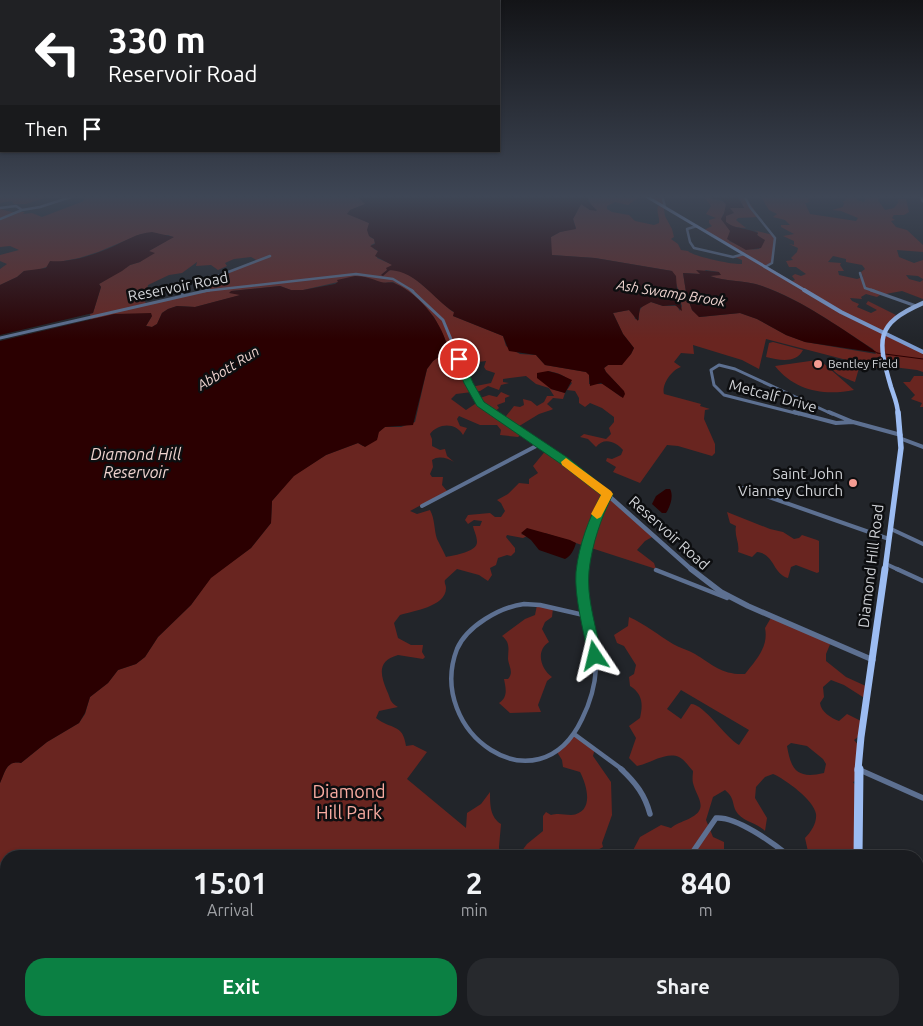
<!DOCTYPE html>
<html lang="en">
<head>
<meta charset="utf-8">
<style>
  :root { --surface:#1a1c20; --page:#27292d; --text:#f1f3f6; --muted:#9fa1a5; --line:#383a3e; --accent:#0b8043 }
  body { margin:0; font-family:Ubuntu,sans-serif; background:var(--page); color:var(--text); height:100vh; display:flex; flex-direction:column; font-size:19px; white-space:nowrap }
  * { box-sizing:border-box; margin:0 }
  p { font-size:16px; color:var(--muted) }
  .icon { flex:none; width:28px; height:28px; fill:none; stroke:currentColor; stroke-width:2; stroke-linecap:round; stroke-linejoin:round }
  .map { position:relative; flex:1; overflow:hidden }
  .side { position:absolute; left:0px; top:850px; width:924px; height:176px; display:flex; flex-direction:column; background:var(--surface); border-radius:20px 20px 0 0; box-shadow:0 1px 4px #0004,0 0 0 1px var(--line) }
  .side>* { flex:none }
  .hud { position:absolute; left:0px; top:0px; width:500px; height:152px; box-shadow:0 1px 4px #0004,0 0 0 1px var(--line); background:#202124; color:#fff; overflow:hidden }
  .pin { position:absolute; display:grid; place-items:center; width:42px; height:42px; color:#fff; margin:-21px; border:2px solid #fff; border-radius:50%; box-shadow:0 1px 5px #0007 }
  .me { position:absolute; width:55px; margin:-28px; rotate:350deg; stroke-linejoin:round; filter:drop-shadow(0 0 4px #0008) }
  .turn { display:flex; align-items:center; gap:18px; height:105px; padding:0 25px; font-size:22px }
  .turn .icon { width:65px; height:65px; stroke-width:2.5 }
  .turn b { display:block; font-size:35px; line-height:42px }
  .then { display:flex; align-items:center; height:48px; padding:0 25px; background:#0003; gap:10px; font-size:19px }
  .eta { display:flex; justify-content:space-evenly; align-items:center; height:85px; text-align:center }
  .eta b { font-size:30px; font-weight:700; line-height:35px }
  .primary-button { display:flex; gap:10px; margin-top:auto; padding:10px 25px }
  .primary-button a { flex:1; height:58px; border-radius:20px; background:var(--accent); color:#fff; font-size:20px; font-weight:700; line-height:58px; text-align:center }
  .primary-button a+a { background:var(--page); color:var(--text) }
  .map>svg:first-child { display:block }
</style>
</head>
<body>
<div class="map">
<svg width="923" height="1026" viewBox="0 0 923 1026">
  <rect width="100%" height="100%" fill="#22252a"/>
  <path fill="#692520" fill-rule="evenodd" d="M0,195H54L26,204H14L12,201L0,203Z
    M93,195H356L366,204L350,210L354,216L369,223L370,237L374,239L375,243L371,245L374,249L378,251L377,258L393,265L381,275C386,274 387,270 392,270C412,268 439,303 455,313L453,316L503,336L506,346L520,354L536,355L545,365L586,372L589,374V384H604L621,397L620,387L606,372L604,368L608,365H620L631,354L634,348L623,334L613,313L629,310L634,314L635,319L639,320C638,310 641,305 651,302L663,306H677L680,311L682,306L679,296H687L692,310L700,317L740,313L757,319L786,335L805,342L876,354L873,349C837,326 802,300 762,286C745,280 726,282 710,276L719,272L706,270L700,274L683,273L686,292H679L672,271L595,258L551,255V237L560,232L576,228L573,219L581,204L590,210H597L591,205L588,197L583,195H603L611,198L614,195H642L628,205L615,202L607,206V209L612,212L629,215L635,221L654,225L659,223C660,217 656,213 658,206H661L645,195H663L665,207L667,208L664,209L665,216L672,229L674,237L671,239L678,244L681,250L688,251C692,256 733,265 742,264V260L735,257L743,254L704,230L712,226L709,223V220L716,218L706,214L711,206L705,198L696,195H708L712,199L722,201L726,204V209L721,219L731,231L729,241C740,246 747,251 759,249L763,243L757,234L758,232L753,230L773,235L776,240L772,255V262L766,266L792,281L795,280L792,276L795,274L801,276L806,274L796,267H789L786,261L793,260L791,258L797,252L798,248L789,244L794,245V241L783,236L794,234L781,227V225H790L785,220L773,217L777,214L769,210L761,197L763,195H781L791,198L796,195H811L808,200L810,202L805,203L810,214L856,221L858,218L841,211L832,210L843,207L844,203L842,201H845L847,195H857V200L864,202L866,199L859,195H879L878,200L885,210L894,208L898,203V199H906L909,212L904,215H894L892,218L895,220L891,221L896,227L907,230L923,245V252L897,250L899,257L914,263L923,260V279L918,276L906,275L909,279L920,282L923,280V299L902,291L880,295L877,297L866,294L861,297L862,299L850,298L852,301L859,304L857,307L871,313L877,310L866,304L868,301L896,315L884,329L883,334L923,351V372L917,370L885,366V370L766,339L759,369L742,360L693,345L694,354L681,353L674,362L681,367C673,369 661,384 664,394L701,404L700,406L710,409L705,410L704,419L715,444V453L712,456L678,446L667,445L640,483L613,472L616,467L606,461L607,458L612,459L621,455L623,450C616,441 603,437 596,447L588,439L580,437L584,434L606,439L611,434L609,428L614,422V417L602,408L590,403L585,407L579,403V398L575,391L567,390L572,383C565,375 558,373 548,371L551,389L565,393L563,399L553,398L547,404L553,409L551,410L539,414L516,428L523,433L518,437L500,435L501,430L497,425H480L459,416L457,419L460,426L467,428L463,435C456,422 438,423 430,434L432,439V446L440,450L445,449L447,456L454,462C448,458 438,455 432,460L433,467L430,474L432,477H443L442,485L447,491L410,511L417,514L430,510C435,519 434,530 437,539C439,543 444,552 446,557C455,555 477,552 477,542C477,536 474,531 473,526H480L482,521L474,520L468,524L465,520L468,515L490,513L495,517H501L505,511L501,503L497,500L508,494L519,483L529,484V479L538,473L533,466L547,449L576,470L654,536L645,541L637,550L654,563L656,569L545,533L521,534L527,536L523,538L507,535L506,537L515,548V552L511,556L507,555L498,558L496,565L490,568L492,575L488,581L479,575L457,569L445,580C444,583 446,585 446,588C446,607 412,611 400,615L394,623L398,638L411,645H423L422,652L425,657L423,659L398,655C377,661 380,674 387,691C391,699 389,702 398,707L379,711L376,718C391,730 403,723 406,746L413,745L427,752L407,779L466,828L467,813L481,804L490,792C490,805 490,817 501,824L499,847L500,856H6V1002L0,1016V783C5,773 6,760 21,763L47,742L79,723L85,714L90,697L108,683L118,670L136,664L145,657L158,637L191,605L211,577L251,548L271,523L272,501L293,476L326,455L358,443L363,446L378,437V432L385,427H401L415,422L427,369L433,361L447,351V343L434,317L412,294L393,282L382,283L370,279L338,282L303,290H291L280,286L231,291L241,295L195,307L177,306L168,309L162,313L157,324L152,327L146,326L152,316C131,313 112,315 91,319L90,314L93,313L101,287L99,284L130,265L140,262L149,251L173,237L168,235H160L156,233L141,234L98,252L79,258L48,264L49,266L38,270L24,271L17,277L0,285V269L7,264L0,261V255L19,250L10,246L0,247V209L12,212H25L23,214L32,213L42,217L84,201V197ZM833,256L846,259V262L862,265L865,269L861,272L863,277L857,279L839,275L838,271H844L840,265L841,263L828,262ZM251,257L258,261L217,277L207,291L146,303L141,297L142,291L145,293L159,289L147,290L148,285L169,275L182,273L197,262L196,266L211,265L218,270L227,266L225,263L234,259ZM486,361L484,367L486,370L495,373L491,383L471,387L461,364ZM526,376L536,384L549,388L554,396H547L544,402L537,406L531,401L523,399L524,405L520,407L514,406L503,420L493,413L499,408L497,405L505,402V398L510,396L501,392L497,397L489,395L477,399L478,402L466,410L451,399L456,394L480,391L488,386L499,390L501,385L509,383L503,382V379Z
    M738,195L745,196L759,217L738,218L736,220L746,228L733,227L726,222L725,216L730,208H744Z
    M773,342L803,350C796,364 779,360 766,357L769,343Z
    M817,360L822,362L854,390C824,396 795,391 775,366Z
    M829,360L857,367L859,368L855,382C845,378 829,373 829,360Z
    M914,376H923V407H920L922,403L911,399L915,395L903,382H910Z
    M727,512L770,529L783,532L794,539L799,538L802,535L817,540L819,541V572L817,573L796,565L791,567L788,578C772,573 775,554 757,552L752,557L738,552C740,543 734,536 736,526L730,523Z
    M537,605L553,608L552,617L545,622L542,629L549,642C535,651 541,669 552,677L547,681L538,705L541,712L510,713L499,703C508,697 506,689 504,679H508C514,672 509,667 508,659C508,650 511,643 502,636L525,619L535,615Z
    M772,616L831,642L826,654V661L846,677L868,687L866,699L844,685L831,680L823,687L824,697L820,703C821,712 831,718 839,721L847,714L863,722L862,734L854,740L860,747L858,780L853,782L858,789V856H809L805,838C811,832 817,823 816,814C814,800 785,779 773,774L765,777L756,787L755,798L767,818L765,831C756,822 746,823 738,814C731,805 736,799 725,790L713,797L706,820L713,837L724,842V856H630L640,837L661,825L671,828C678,822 684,822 692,817C709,808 696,796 693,783C692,779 693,774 693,771C689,767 684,759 679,757C666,751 649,764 637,766L629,758L636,738L629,726L640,718C643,705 643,694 630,686L629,677L634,674L636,665L624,646L617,643L614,635L628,626L629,617C645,624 658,635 673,644C680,648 688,650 695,654C713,665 722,675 745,674C755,661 769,647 765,628ZM681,690L749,730L739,745C725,737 704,704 691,704L681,719L667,709ZM791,743L807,746L823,759L826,764L824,773C798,779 791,771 787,746Z
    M575,734L595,748L593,756L611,782L612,815L602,843L603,847L594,852L591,856H518L527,844L543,831V816L546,812L551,815C559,813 564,815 571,815C595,813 587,785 580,772L563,767L562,760L557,752Z
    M329,1020H614L629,1026H331Z
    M676,1020H846L845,1026H676Z
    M880,1020H917L923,1021V1026H887Z"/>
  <path fill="#2b0001" d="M356,195H585L588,197V201L597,211L590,210L581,204L573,219L576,229L560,232L551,237L552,255L595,258L672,271L676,276L677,291L686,292L683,273L700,274L696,270L719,272L721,275L710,276C727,282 745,280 762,286C804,301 842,329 878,353L805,342L786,335L757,319L740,313L699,317L692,310L687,296H679L682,311L675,305L663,306L651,302L640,308L638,321L629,310L613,313L623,334L634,348L631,354L622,365H608L604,368L606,372L624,391L625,394L623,398L601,383L590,386L589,375L586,372L545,365L536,355L509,351L503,336L453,316L454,312C433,299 418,272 390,270L383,276L381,275L387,270L386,268L392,265L375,256L378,251L370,246L375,244L374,239L369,236L367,230L369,223L347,214L350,210L365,204Z
    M708,195H737L744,208H730L734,213L726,216V222C734,229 748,228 758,233L757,235L765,240L761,248L746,250L727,239L730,231L721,219L724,214L726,204L722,200L712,199Z
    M152,232L174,237L149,251L155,253L140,262L130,265L122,271L99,284L101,287L93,313L0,335V285L17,277L24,271L46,268L50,261C70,263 93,255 112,247C125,241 137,233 152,232Z
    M355,276C365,276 372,279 381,282C386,284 391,281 396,284C420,294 444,325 448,350L433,361L427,369L413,425L385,427L379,432L377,440L365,447L358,443L326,455L294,476L272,501L271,523L251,548L211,578L191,605L158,637L145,657L136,664L118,670L108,683L90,697L85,713L79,723L47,742L21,763C6,760 5,773 0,783V341L114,314L151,313L152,316L146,326L152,327L157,324L162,313L168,309L177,306L195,307L240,295L229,293L231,291L280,286L291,290H303L335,284L338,282L337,280Z
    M548,371L559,374L572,380L565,393L551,389L537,378V373Z
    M666,489H670C674,496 670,507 666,513H662L652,504L656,496Z
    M527,528L570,540L576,543C574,550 571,556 565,559L539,550L531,540L521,533Z"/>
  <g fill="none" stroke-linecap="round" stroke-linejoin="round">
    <path stroke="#2b0001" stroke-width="1" d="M877,353L923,359"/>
    <path stroke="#5d7091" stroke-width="2.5" d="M662,195L665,207
      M0,208L16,206L22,210L0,219
      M22,210L40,207L77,195
      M697,226L687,229L690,242L694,248L733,257L744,254
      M860,273L865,288L874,291
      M179,287L181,291
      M209,290L208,286L218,276L270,256"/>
    <path stroke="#5d7091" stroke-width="3" d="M180,290L183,295
      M871,290L916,306
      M799,414L724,395L714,385L711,370L719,365L735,369L832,414"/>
    <path stroke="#5d7091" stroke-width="4" d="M794,412L836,423L853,422L829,412
      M853,422L901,435
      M902,439L923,447
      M743,488L889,539
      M422,506L540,444
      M891,529L923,544
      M886,564L899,570
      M582,570L593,523L607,493"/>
    <path stroke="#5d7091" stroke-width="4.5" d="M583,569V590L588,616
      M897,569L923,581
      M656,570L727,598
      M524,604L540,605L588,616C591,633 596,651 596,668C595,686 590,703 582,719C538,812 425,732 457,649C467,626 500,607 524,604Z
      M574,734L623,770"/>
    <path stroke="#5d7091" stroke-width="5.5" d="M621,769C636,783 645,795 650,814
      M860,770L923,798
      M690,856L716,818C736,816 773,843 789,856
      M0,1018L6,1004"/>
    <path stroke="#5d7091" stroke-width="2.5" d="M744,195L750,207L775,238L772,263L765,267
      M204,291L356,274L393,279L413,291"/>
    <path stroke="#5d7091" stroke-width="3" d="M411,290L443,320L469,383L481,404L495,414
      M0,338L209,290"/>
    <path stroke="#5d7091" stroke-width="4.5" d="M493,412L592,481L692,570"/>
    <path stroke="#5d7091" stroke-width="5.5" d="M691,569L721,592L748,606L873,660"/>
    <path stroke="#7c9bcf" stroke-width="3" d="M644,195L806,291"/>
    <path stroke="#7c9bcf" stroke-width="4" d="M804,290L841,312L923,352"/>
    <path stroke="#9cbcf2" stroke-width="3" d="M921,195L923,201"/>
    <path stroke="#9cbcf2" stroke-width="4.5" d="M898,414C898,405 894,396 891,387C877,339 875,324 923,303"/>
    <path stroke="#9cbcf2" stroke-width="5.5" d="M885,570L901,448L898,412"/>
    <path stroke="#9cbcf2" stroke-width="7" d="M858,770L861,737L885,569"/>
    <path stroke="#9cbcf2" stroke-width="9" d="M858,856L859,769
      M845,1026L846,1020"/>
  </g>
  <linearGradient id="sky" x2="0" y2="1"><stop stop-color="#131417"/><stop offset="0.58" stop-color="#3e4655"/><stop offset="1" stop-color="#3e4655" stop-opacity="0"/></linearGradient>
  <rect width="923" height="339" fill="url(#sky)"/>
  <path fill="#0b8043" stroke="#07532c" d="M459,356L463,359L473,383L484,402L568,458L613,494C601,518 592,544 589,571C586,597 597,631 602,656L600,661L595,663L590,661L588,656C584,631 574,597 576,572C579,544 589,519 601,495L561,464L477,406L464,383L455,359Z"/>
  <path fill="#f59e0b" d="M566,458L611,491L613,494L601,517L597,519L591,514L601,495L562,465L561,462Z"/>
  <g fill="#f59c92" stroke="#0d0e10" stroke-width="2">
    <circle cx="818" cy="364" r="5"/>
    <circle cx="853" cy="483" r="5"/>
  </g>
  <g text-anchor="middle" stroke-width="5" stroke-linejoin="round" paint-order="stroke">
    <g font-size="12" fill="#d1d3d7" stroke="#0d0e10" text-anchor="start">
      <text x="828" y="368">Bentley Field</text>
    </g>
    <g font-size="14" font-style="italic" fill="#eed3cf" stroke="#0d0e10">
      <text transform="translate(671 293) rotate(9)" y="5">Ash Swamp Brook</text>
      <text transform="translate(228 368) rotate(-32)" y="5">Abbott Run</text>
    </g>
    <g font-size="15" fill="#d1d3d7" stroke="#0d0e10">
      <text transform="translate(178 287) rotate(-11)" y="5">Reservoir Road</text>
      <text transform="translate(773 396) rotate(15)" y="5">Metcalf Drive</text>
      <text transform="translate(669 533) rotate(42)" y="5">Reservoir Road</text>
      <text transform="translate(871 566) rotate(-83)" y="5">Diamond Hill Road</text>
    </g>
    <g font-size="15" fill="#d1d3d7" stroke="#0d0e10" text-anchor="end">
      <text x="843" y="479">Saint John<tspan x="843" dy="17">Vianney Church</tspan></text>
    </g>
    <g font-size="16" font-style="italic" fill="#eed3cf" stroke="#0d0e10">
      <text x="136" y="460">Diamond Hill<tspan x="136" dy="18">Reservoir</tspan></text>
    </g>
    <g font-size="18" fill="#f8aba1" stroke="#0d0e10">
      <text x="349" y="798">Diamond<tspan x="349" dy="21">Hill Park</tspan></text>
    </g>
  </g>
</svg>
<div class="pin" style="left:459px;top:359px;background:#d93025"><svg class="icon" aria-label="arrive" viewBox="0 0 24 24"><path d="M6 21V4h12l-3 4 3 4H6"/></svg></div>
<svg class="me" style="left:595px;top:656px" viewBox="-20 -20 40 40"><path d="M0-17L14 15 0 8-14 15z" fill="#0b8043" stroke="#fff" stroke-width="4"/></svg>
<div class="hud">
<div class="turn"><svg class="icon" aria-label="left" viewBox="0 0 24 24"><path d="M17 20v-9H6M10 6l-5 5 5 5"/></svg><div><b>330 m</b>Reservoir Road</div></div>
<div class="then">Then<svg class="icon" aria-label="arrive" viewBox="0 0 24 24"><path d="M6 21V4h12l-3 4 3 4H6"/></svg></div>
</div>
<section class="side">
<div class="eta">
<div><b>15:01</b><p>Arrival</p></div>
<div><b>2</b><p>min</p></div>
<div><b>840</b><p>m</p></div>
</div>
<div class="primary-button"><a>Exit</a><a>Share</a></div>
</section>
</div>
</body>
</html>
